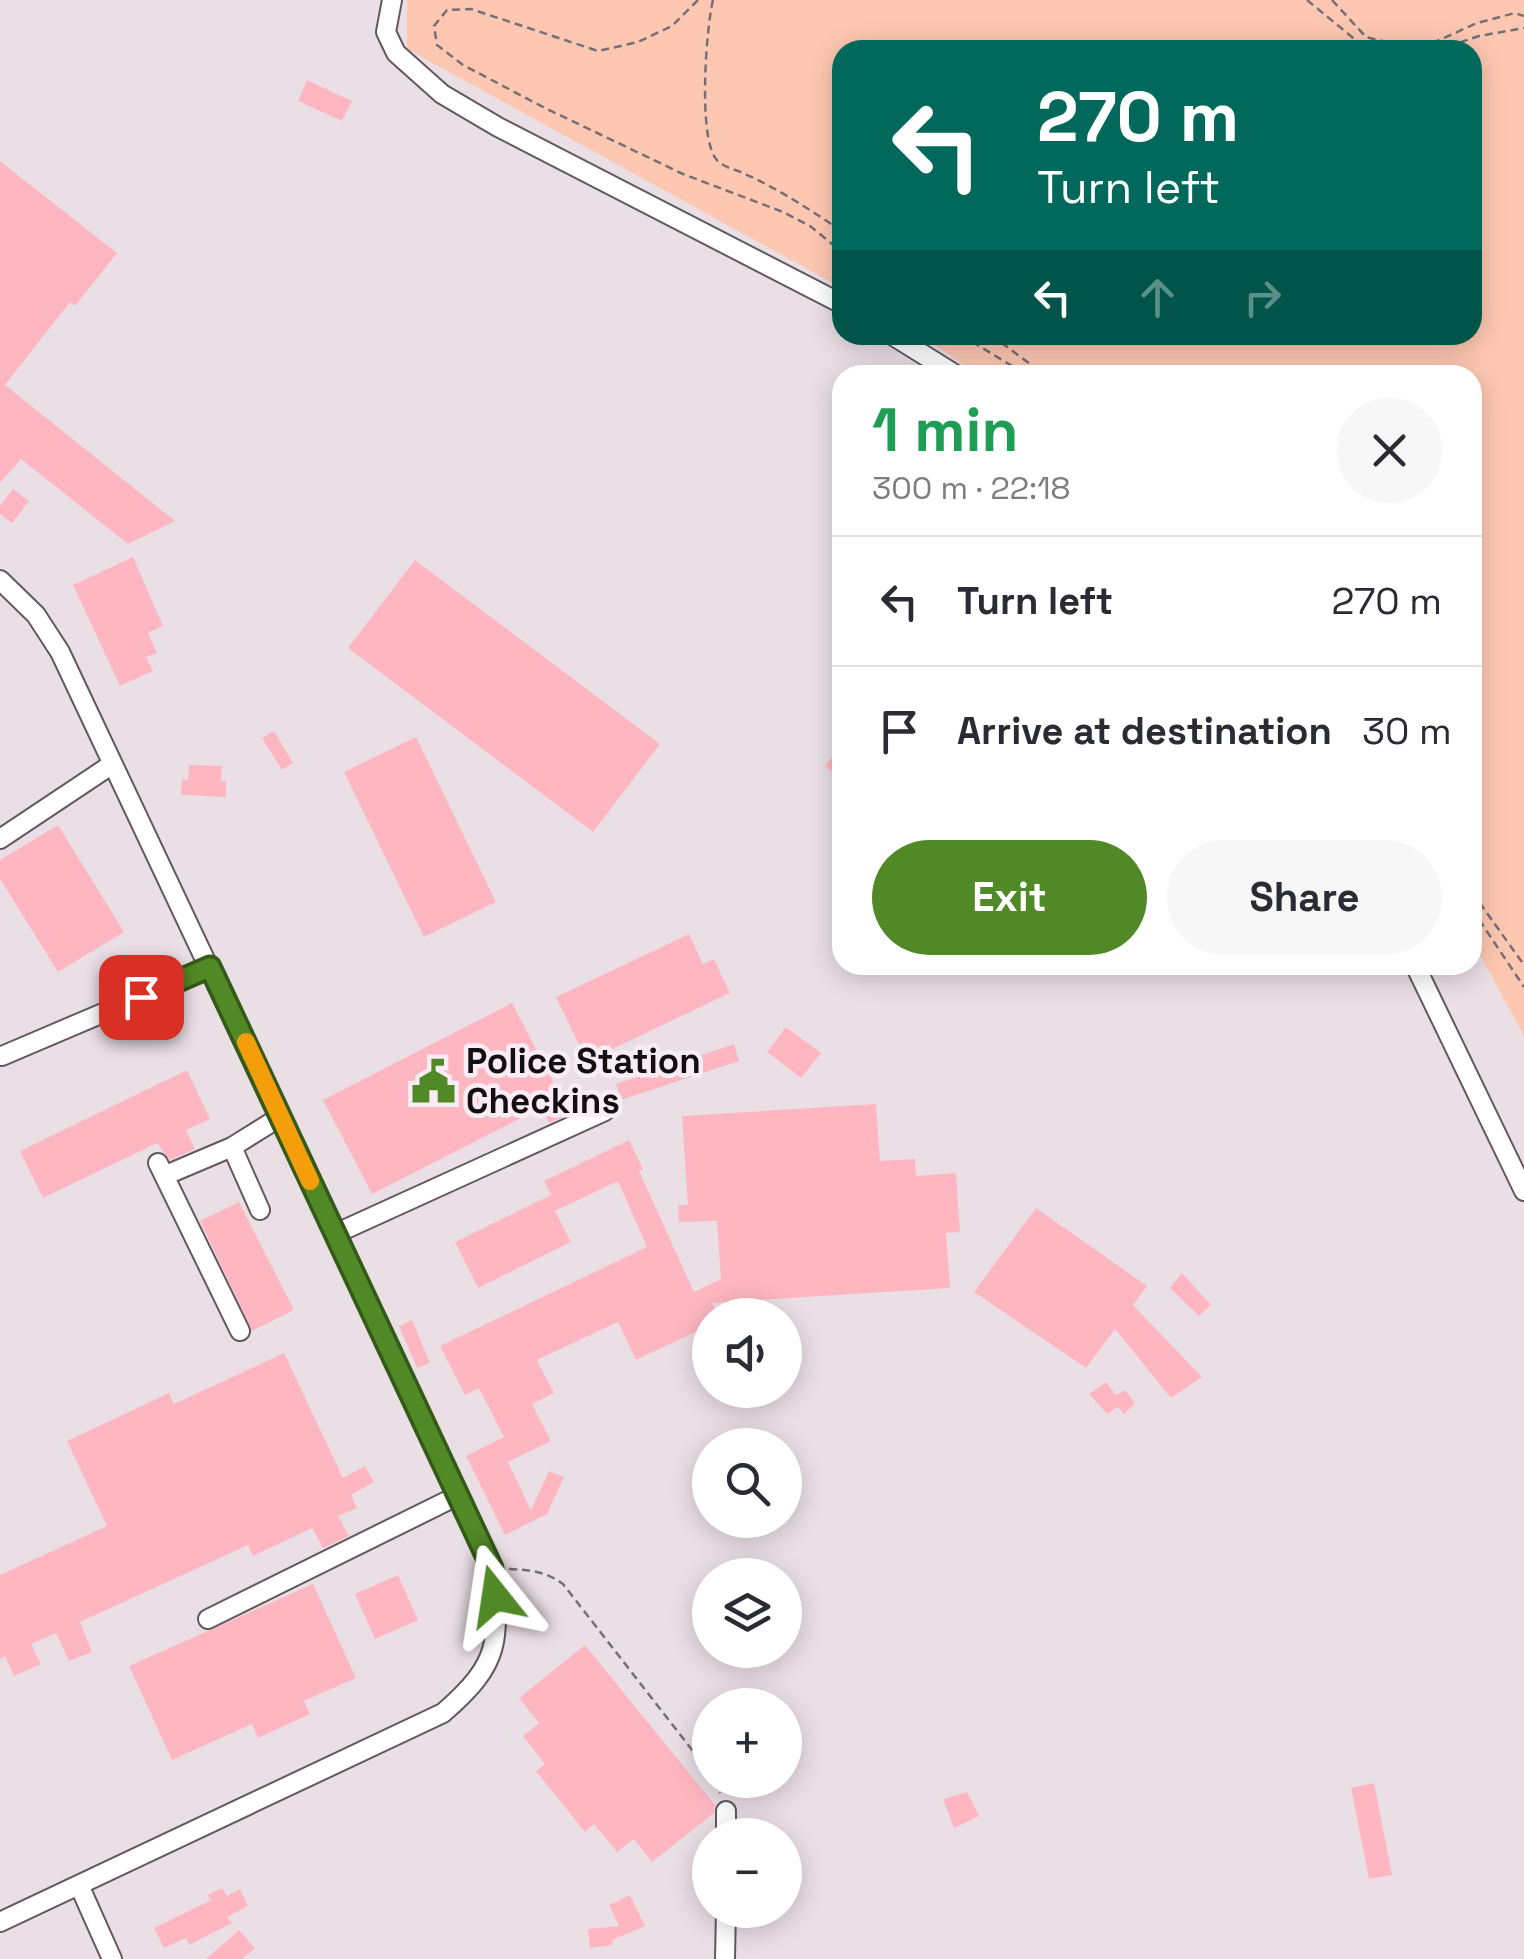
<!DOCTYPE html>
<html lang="en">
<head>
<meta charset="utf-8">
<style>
  :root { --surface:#fff; --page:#f7f7f7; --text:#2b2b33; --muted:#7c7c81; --line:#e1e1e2; --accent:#508925 }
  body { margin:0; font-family:"Space Grotesk",sans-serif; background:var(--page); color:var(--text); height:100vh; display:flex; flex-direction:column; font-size:38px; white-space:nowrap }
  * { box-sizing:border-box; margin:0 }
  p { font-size:32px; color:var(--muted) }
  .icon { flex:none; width:55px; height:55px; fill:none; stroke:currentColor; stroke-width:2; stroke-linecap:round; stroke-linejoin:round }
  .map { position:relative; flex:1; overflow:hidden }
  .details { position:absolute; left:832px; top:365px; width:650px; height:610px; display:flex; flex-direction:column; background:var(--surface); border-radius:30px; box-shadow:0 5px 25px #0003 }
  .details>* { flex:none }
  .hud { position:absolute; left:832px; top:40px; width:650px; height:305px; border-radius:30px; box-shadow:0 5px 25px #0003; background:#00695c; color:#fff; overflow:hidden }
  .tools { position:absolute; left:692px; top:1298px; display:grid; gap:20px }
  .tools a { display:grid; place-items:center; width:110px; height:110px; border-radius:50%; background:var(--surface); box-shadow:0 5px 25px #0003; font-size:50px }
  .pin { position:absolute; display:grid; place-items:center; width:85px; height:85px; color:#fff; margin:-42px; border-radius:20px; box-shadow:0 5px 15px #0006 }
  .me { position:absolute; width:110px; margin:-55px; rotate:345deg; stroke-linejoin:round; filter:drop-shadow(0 0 8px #0008) }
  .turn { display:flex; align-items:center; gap:35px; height:210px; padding:0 40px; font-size:45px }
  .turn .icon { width:130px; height:130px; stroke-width:2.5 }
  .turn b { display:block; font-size:70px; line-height:85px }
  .lanes { display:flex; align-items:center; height:95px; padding:0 40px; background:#0003; justify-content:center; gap:50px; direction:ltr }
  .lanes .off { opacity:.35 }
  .round { display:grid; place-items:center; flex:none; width:105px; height:105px; border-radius:52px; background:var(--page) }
  .headline { display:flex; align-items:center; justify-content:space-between; height:170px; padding:0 40px }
  h1 { font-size:60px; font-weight:700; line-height:75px; color:#1e9e55 }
  .button { display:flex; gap:20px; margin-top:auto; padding:20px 40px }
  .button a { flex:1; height:115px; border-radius:60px; background:var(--accent); color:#fff; font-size:40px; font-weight:700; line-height:115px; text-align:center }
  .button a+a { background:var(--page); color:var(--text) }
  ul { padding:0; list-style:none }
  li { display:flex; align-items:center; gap:30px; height:130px; padding:0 40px; border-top:2px solid var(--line) }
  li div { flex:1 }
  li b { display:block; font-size:38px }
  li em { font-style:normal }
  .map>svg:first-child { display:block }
</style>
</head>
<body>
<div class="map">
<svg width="1524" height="1959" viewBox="0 0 1524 1959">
  <rect width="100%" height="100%" fill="#ebdfe6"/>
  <path fill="#fec7b2" d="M407,0H1524V1036L1473,942L1472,375H979L920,335H1472V50H842V288L407,49Z"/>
  <path fill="#feb7c0" d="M307,80L352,101L342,121L298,101Z
    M0,161L117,253L75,306L70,302L5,385L175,521L128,544L21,459L0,483Z
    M13,489L29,501L12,523L0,514V506Z
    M133,557L163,626L148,633L157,653L146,657L153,671L120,686L73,585Z
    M415,560L660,744L593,832L348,648Z
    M274,731L293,763L282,770L262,738Z
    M416,737L496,902L424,937L344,772Z
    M842,745V780L825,766Z
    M189,765L222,766L221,781H226V797L181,795L182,779L188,780Z
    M58,825L124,932L58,972L0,879V860Z
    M689,934L703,964L714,959L730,993L587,1061L556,997Z
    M512,1003L561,1097L556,1100L565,1116L549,1123L541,1108L372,1194L323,1100Z
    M786,1027L821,1053L801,1078L767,1052Z
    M734,1044L739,1061L621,1100L616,1084Z
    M187,1070L210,1119L186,1130L195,1149L170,1160L157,1143L43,1198L20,1151Z
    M876,1104L880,1161L915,1159L916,1176L956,1173L960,1232L946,1233L950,1288L712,1303L717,1315H710V1325L636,1360L618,1322L537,1360L554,1393L532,1404L551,1441L508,1462L531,1510L549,1471L564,1477L547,1514L505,1535L466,1456L504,1437L479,1388L465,1395L440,1346L647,1247L618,1181L555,1211L571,1242L478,1288L455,1242L551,1195L544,1181L629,1140L643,1169L639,1171L694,1292L721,1279L717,1221L679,1222L678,1205H688L682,1116Z
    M239,1202L294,1310L252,1331L200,1221Z
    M1036,1208L1147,1286L1133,1305L1202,1377L1171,1398L1115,1329L1086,1368L974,1292Z
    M1182,1273L1211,1305L1199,1316L1170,1288Z
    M412,1320L430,1363L417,1368L399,1326Z
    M284,1353L343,1478L365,1466L374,1482L351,1495L357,1508L338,1516L349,1536L323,1548L312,1528L253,1556L248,1545L80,1622L92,1652L69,1661L56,1633L31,1644L41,1664L14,1676L5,1656L0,1659V1575L107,1526L67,1441L169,1393L174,1404Z
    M1106,1382L1116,1395L1125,1390L1135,1403L1124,1414L1118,1407L1107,1414L1089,1394Z
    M398,1575L418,1620L375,1639L355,1594Z
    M313,1584L356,1678L304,1701L310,1714L258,1738L252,1724L172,1760L129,1666Z
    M585,1645L715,1805L714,1813L652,1862L634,1839L617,1852L594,1824L585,1832L536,1771L545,1764L523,1736L539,1723L519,1698Z
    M1374,1783L1392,1875L1369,1879L1351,1788Z
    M967,1792L979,1816L954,1828L943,1799Z
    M222,1888L227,1896L240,1889L248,1906L227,1917L232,1923L189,1945L186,1938L164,1948L154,1928L211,1900L208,1895Z
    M630,1895L645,1926L612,1940L613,1945L590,1948L588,1929L619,1926L609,1905Z
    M239,1930L255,1948L242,1959H206Z"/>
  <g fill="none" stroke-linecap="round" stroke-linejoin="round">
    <defs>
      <path id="minor" d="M392,0L386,32L396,53L442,94L498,127L842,304
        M892,335L956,375
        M0,580L36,615L60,652L492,1568C500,1641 501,1663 443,1713L0,1922
        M0,839L111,765
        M1415,965L1524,1191
        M2,1056L211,967
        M232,1147L260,1210
        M158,1163L240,1331
        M166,1175L232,1147L280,1117
        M337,1233L605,1111
        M208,1619L459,1495
        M726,1811V1835
        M79,1885L112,1959
        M725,1959L726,1910"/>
    </defs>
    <use href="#minor" stroke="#62595f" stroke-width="22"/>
    <path stroke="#766f73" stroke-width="2.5" stroke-dasharray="8 5" stroke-linecap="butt" d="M698,0L672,26L638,42L598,51L471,9L447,10L434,26L437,45L463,65L545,108L683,174L783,212L810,226L842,252
      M713,0C706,29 698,136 716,159C722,167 734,169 743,173C779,189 810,210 842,231
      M1307,0L1364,47L1381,50
      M1332,0L1366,37L1390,43L1435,42L1477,23L1515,13L1524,16
      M1409,50L1440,49L1479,36L1524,28
      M961,335L1027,375
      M991,335L1045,375
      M1472,892L1524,965
      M1472,909L1524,987
      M509,1569C530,1570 545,1571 563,1584L710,1773
      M715,1780L720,1793"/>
    <use href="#minor" stroke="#fff" stroke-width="18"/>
  </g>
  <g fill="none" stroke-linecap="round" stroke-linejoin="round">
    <defs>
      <path id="route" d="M141,997L210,967L492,1568L495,1596"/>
    </defs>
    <use href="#route" stroke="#345918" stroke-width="25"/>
    <use href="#route" stroke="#508925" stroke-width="18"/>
    <path stroke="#f59e0b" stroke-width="18" d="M246,1042L310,1181"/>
  </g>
  <defs>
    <symbol id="civic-bare" viewBox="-9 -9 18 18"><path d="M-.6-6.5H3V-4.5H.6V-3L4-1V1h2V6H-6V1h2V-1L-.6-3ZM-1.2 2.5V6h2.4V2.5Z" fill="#508925" stroke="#f8edf4" stroke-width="2.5" paint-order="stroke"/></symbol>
  </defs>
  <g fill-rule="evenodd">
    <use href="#civic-bare" x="402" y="1050" width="63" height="63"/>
  </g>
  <g text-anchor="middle" stroke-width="9" stroke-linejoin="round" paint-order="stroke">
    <g font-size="35" font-weight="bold" fill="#141012" stroke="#f8edf4" text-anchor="start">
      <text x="466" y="1073">Police Station<tspan x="466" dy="40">Checkins</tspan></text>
    </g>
  </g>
</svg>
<div class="tools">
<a><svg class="icon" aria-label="sound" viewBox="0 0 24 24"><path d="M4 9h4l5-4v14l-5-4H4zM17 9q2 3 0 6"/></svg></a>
<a><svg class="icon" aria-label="search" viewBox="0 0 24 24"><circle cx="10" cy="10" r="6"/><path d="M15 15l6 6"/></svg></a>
<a><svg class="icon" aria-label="layers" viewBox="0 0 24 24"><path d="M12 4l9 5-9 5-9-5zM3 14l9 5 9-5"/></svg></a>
<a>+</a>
<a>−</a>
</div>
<div class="pin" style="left:141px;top:997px;background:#d93025"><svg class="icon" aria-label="arrive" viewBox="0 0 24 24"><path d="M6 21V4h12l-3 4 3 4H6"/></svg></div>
<svg class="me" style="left:495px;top:1596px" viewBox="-20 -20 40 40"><path d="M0-17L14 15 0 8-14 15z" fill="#508925" stroke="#fff" stroke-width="4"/></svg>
<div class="hud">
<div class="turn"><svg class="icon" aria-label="left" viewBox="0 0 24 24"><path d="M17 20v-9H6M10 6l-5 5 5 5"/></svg><div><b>270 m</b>Turn left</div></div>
<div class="lanes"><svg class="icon" aria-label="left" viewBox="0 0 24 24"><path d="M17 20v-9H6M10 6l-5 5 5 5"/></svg><svg class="icon off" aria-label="ahead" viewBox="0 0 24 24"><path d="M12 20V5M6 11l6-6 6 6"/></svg><svg class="icon off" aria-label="right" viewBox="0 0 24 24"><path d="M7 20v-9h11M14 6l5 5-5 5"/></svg></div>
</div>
<section class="details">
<div class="headline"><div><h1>1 min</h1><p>300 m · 22:18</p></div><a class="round"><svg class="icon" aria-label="close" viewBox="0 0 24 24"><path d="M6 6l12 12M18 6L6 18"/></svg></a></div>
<ul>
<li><svg class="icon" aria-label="left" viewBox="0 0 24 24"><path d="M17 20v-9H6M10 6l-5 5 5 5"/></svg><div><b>Turn left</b></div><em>270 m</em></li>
<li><svg class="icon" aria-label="arrive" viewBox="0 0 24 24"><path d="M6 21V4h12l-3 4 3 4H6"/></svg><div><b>Arrive at destination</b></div><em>30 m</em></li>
</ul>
<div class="button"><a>Exit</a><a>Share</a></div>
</section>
</div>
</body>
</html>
